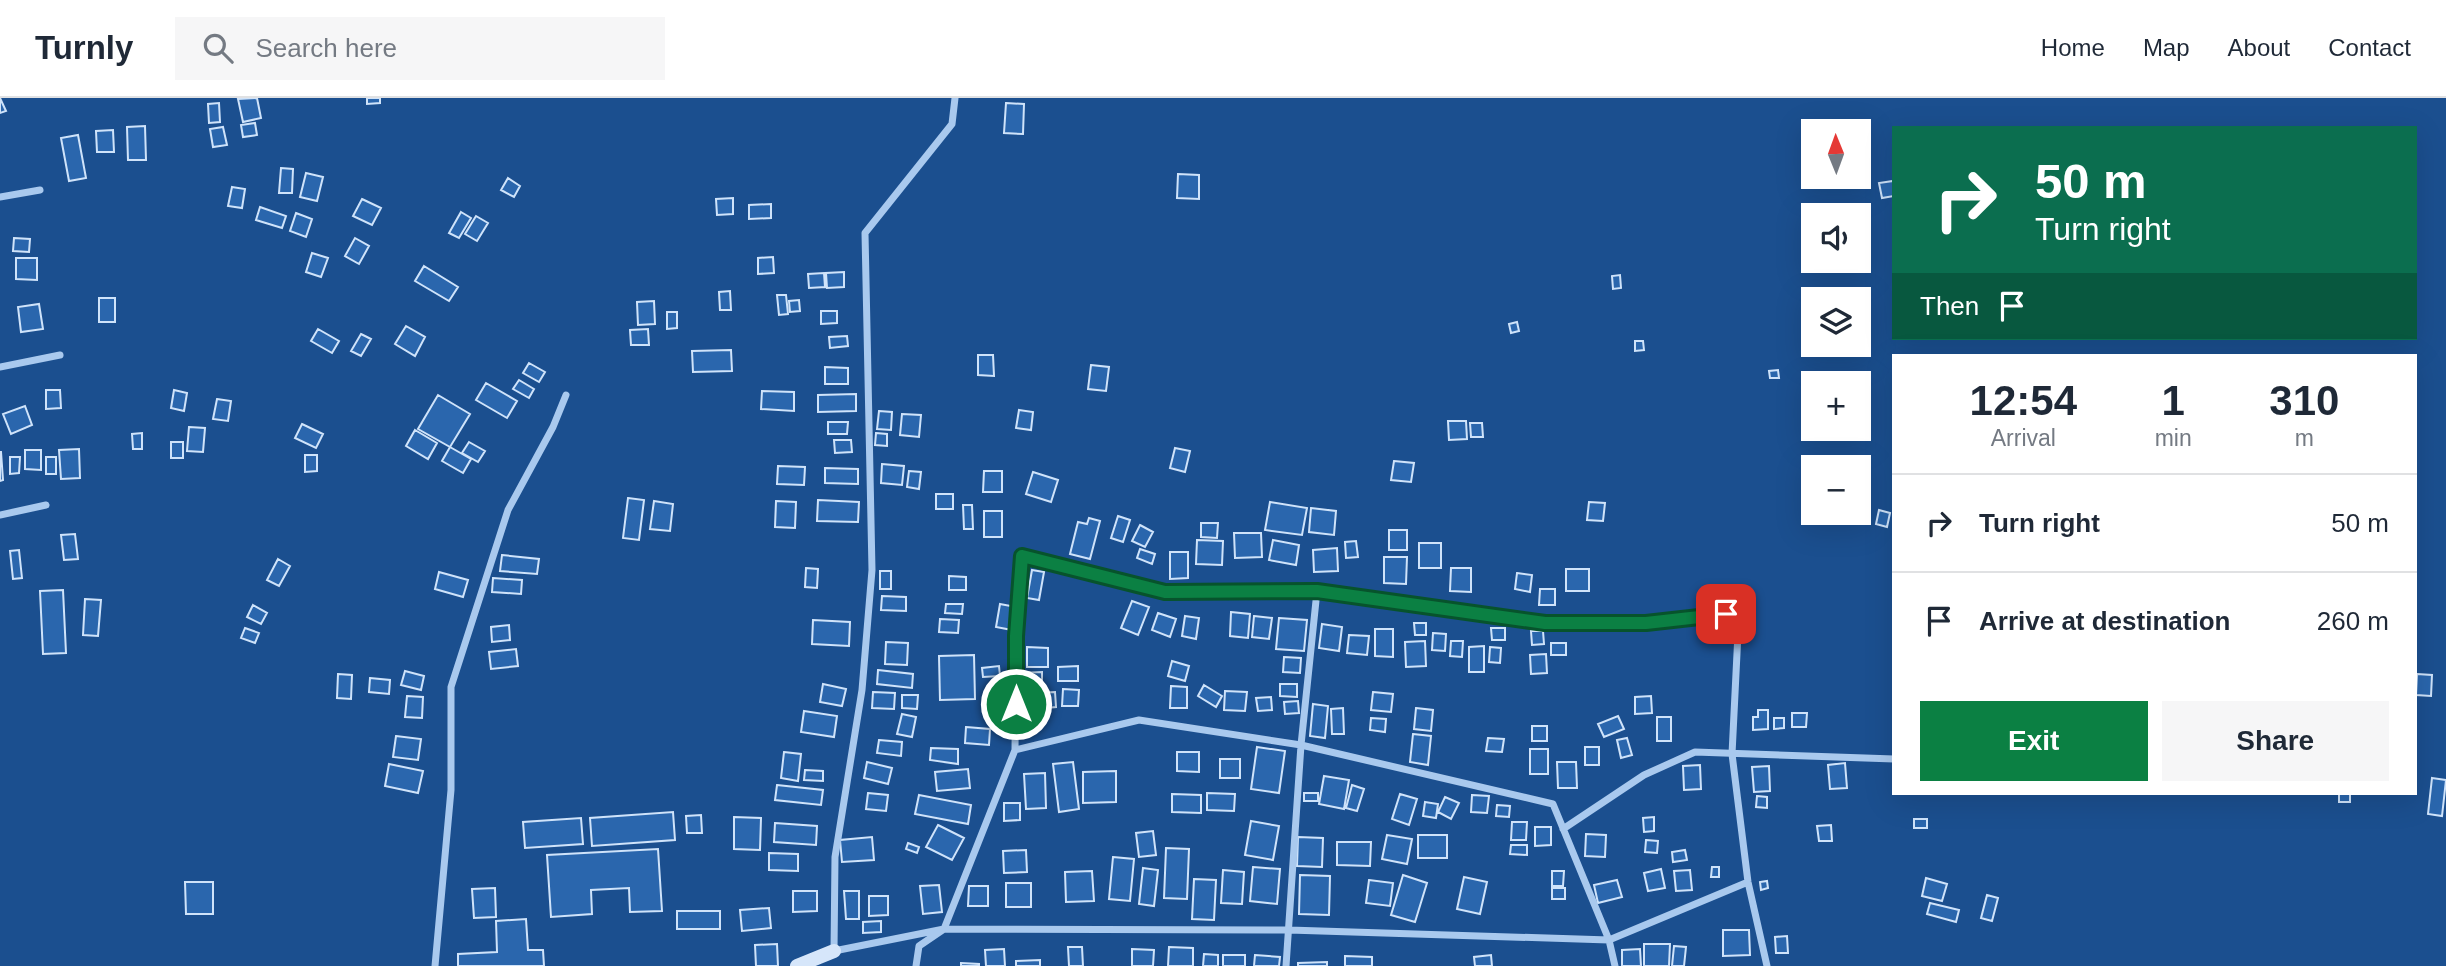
<!DOCTYPE html>
<html lang="en">
<head>
<meta charset="utf-8">
<style>
  :root { --surface:#fff; --page:#f6f6f7; --text:#1f2937; --muted:#747a83; --line:#e0e1e3; --accent:#0b8043 }
  body { margin:0; font-family:Helvetica,sans-serif; background:var(--page); color:var(--text); height:100vh; display:flex; flex-direction:column; font-size:26px; white-space:nowrap }
  * { box-sizing:border-box; margin:0 }
  p { font-size:23px; color:var(--muted) }
  .icon { flex:none; width:38px; height:38px; fill:none; stroke:currentColor; stroke-width:2; stroke-linecap:round; stroke-linejoin:round }
  .map { position:relative; flex:1; overflow:hidden }
  .panel { position:absolute; left:1892px; top:256px; width:525px; height:441px; display:flex; flex-direction:column; background:var(--surface); border-radius:0px; box-shadow:0 7px 28px #0002 }
  .panel>* { flex:none }
  .guide { position:absolute; left:1892px; top:28px; width:525px; height:214px; border-radius:0px; box-shadow:0 7px 28px #0002; background:#0b6e4f; color:#fff; overflow:hidden }
  .needle { width:46px; rotate:359deg }
  .fabs { position:absolute; left:1801px; top:21px; display:grid; gap:14px }
  .fabs a { display:grid; place-items:center; width:70px; height:70px; border-radius:0px; background:var(--surface); box-shadow:0 7px 28px #0002; font-size:35px }
  .pin { position:absolute; display:grid; place-items:center; width:60px; height:60px; color:#fff; margin:-30px; border-radius:14px; box-shadow:0 4px 10px #0006 }
  .me { position:absolute; width:77px; margin:-38px; rotate:0deg; stroke-linejoin:round; filter:drop-shadow(0 0 5px #0008) }
  .turn { display:flex; align-items:center; gap:24px; height:147px; padding:0 28px; font-size:32px }
  .turn .icon { width:91px; height:91px; stroke-width:2.5 }
  .turn b { display:block; font-size:49px; line-height:60px }
  .then { display:flex; align-items:center; height:66px; padding:0 28px; background:#0003; gap:14px; font-size:26px }
  .eta { display:flex; justify-content:space-evenly; align-items:center; height:119px; text-align:center }
  .eta b { font-size:42px; font-weight:800; line-height:49px }
  .cta { display:flex; gap:14px; margin-top:auto; padding:14px 28px }
  .cta a { flex:1; height:80px; border-radius:0px; background:var(--accent); color:#fff; font-size:28px; font-weight:800; line-height:80px; text-align:center }
  .cta a+a { background:var(--page); color:var(--text) }
  ul { padding:0; list-style:none }
  li { display:flex; align-items:center; gap:21px; height:98px; padding:0 28px; border-top:2px solid var(--line) }
  li div { flex:1 }
  li b { display:block; font-size:26px }
  li em { font-style:normal }
  header { display:flex; align-items:center; gap:42px; box-sizing:border-box; height:98px; padding:0 35px; background:var(--surface); border-bottom:2px solid var(--line) }
  header strong { font-size:33px }
  nav { display:flex; gap:38px; margin-inline-start:auto; font-size:24px }
  .search { width:490px; height:63px; background:var(--page); display:flex; align-items:center; gap:18px; box-sizing:border-box; padding:0 24px; border-radius:0px; color:var(--muted); font-size:26px }
  .map>svg:first-child { display:block }
</style>
</head>
<body>
<header>
<strong>Turnly</strong>
<div class="search"><svg class="icon" aria-label="search" viewBox="0 0 24 24"><circle cx="10" cy="10" r="6"/><path d="M15 15l6 6"/></svg>Search here</div>
<nav><a>Home</a><a>Map</a><a>About</a><a>Contact</a></nav>
</header>
<div class="map">
<svg width="2446" height="868" viewBox="0 0 2446 868">
  <rect width="100%" height="100%" fill="#1b4f8f"/>
  <path fill="#2a66ad" stroke="#cfe3fa" stroke-width="2" d="M0,0L6,13L0,15Z
    M257,0L261,20L243,24L238,1Z
    M367,0H380V5L367,6Z
    M219,5L220,24L209,25L208,6Z
    M1006,5L1024,6L1023,36L1004,35Z
    M255,25L257,37L243,39L241,27Z
    M145,28L146,62H128L127,29Z
    M223,29L227,47L213,49L210,31Z
    M113,32L114,54H97L96,33Z
    M78,37L86,80L69,83L61,40Z
    M281,70L293,71L292,95H279Z
    M306,75L323,79L317,103L300,99Z
    M1178,76L1199,77V101L1177,100Z
    M508,80L520,88L514,99L501,92Z
    M1893,83L1894,98L1882,100L1879,85Z
    M232,89L245,91L242,110L228,108Z
    M733,100V116L717,117L716,101Z
    M362,101L381,110L372,127L353,118Z
    M771,106V120L749,121V107Z
    M260,109L286,118L282,130L256,122Z
    M461,114L471,120L459,140L449,135Z
    M296,115L312,121L306,139L290,133Z
    M476,118L488,125L477,143L465,136Z
    M14,140L30,141L29,154L13,153Z
    M355,140L369,148L359,166L345,158Z
    M312,155L328,160L321,179L306,174Z
    M773,159L774,175L758,176V160Z
    M16,160H37V182L16,181Z
    M424,168L458,189L449,203L415,183Z
    M844,174V189L827,190L826,175Z
    M824,175L825,189L809,190L808,176Z
    M1620,177L1621,190L1613,191L1612,178Z
    M730,193L731,212H720L719,194Z
    M777,197H786L788,216L779,217Z
    M99,200H115V224H99Z
    M799,202L800,213L790,214L789,203Z
    M654,203L655,226L638,227L637,204Z
    M39,206L43,231L21,234L18,209Z
    M821,213H837V225L821,226Z
    M667,214H677V230L667,231Z
    M1517,224L1519,233L1511,235L1509,226Z
    M406,228L425,239L415,258L395,246Z
    M318,231L339,243L332,255L311,243Z
    M648,231L649,247H631L630,232Z
    M361,236L371,241L361,258L351,253Z
    M847,238L848,248L830,250L829,239Z
    M1635,243H1643L1644,252L1635,253Z
    M731,252L732,273L693,274L692,253Z
    M978,257H993L994,278L978,277Z
    M529,265L545,274L539,284L523,275Z
    M1091,267L1109,269L1106,293L1088,291Z
    M825,269L848,270V286H825Z
    M1778,272L1779,280H1770L1769,273Z
    M519,282L534,291L529,300L513,291Z
    M486,285L517,303L507,320L476,302Z
    M46,292H60L61,310L46,311Z
    M174,292L187,295L184,313L171,310Z
    M762,293L794,294V313L761,311Z
    M856,296V313L818,314V297Z
    M438,297L470,316L450,349L418,331Z
    M217,301L231,303L228,323L213,321Z
    M25,308L32,327L11,336L3,316Z
    M1019,312L1033,314L1031,332L1016,330Z
    M879,313L892,314L891,332L877,331Z
    M902,316L921,317L919,339L900,337Z
    M1448,323H1466L1467,341L1449,342Z
    M828,324H848L847,336H828Z
    M1470,325H1482L1483,339H1471Z
    M302,326L323,336L316,350L295,340Z
    M189,329L205,330L203,354L187,353Z
    M415,332L437,345L428,361L406,348Z
    M142,335V351H133L132,336Z
    M876,335L887,336V348L875,347Z
    M834,342H851L852,354L835,355Z
    M171,344H183V360H171Z
    M469,344L485,353L478,364L462,355Z
    M450,349L471,361L463,375L442,363Z
    M1175,350L1190,353L1185,374L1170,370Z
    M79,351L80,380L61,381L59,352Z
    M25,352H41V372L25,371Z
    M0,354H1L3,382L0,383Z
    M305,357H317V373L305,374Z
    M10,359H20L19,375L10,376Z
    M46,359H56V376H46Z
    M1394,363L1414,365L1411,384L1391,382Z
    M882,366L904,368L902,387L881,385Z
    M778,368L805,369L804,387L777,386Z
    M825,370L858,371V386L825,385Z
    M909,373L921,374L919,391L907,389Z
    M984,373H1002V394H983Z
    M1033,374L1058,382L1051,404L1026,396Z
    M936,396H953V411H936Z
    M628,400L644,402L639,442L623,440Z
    M818,402L859,404L858,424L817,423Z
    M654,403L673,406L670,433L650,431Z
    M776,403L796,404L795,430L775,429Z
    M1270,404L1307,410L1302,437L1265,432Z
    M1589,404L1605,405L1603,423L1587,422Z
    M963,407H972L973,431H964Z
    M1311,410L1336,413L1334,437L1309,434Z
    M1879,412L1890,415L1887,429L1876,426Z
    M984,413H1002V439H984Z
    M1118,418L1130,422L1123,444L1111,440Z
    M1089,420L1100,423L1090,461L1070,456L1078,424L1087,426Z
    M1201,425H1218L1217,440L1201,439Z
    M1140,427L1153,434L1145,449L1132,443Z
    M1389,432H1407V452H1389Z
    M1234,435H1261L1262,459L1235,460Z
    M75,436L78,461L64,462L61,437Z
    M1197,442L1223,443L1222,467L1196,466Z
    M1273,442L1299,447L1296,467L1269,462Z
    M1356,443L1358,459L1346,460L1345,444Z
    M1419,445H1441V470H1419Z
    M1337,450L1338,473L1314,474L1313,452Z
    M1140,451L1155,456L1152,466L1137,460Z
    M19,452L22,480L13,481L10,453Z
    M1170,454H1188V480L1170,481Z
    M502,457L539,461L537,476L500,473Z
    M1384,459H1407L1406,486L1384,485Z
    M278,461L290,468L279,488L267,482Z
    M806,470L818,471L817,490L805,489Z
    M1451,470H1471V494L1450,493Z
    M1566,471H1589V493H1566Z
    M1032,472L1044,474L1039,502L1027,500Z
    M880,473H891V491H880Z
    M439,474L468,482L463,499L435,491Z
    M1517,475L1532,477L1530,494L1515,491Z
    M949,478L966,479V492H949Z
    M493,480L522,482L521,496L492,494Z
    M1540,491H1555V507H1539Z
    M63,492L66,555L43,556L40,493Z
    M882,498L906,499V513L881,512Z
    M85,501L101,502L98,538L83,537Z
    M1132,503L1149,509L1138,537L1121,530Z
    M946,506H963L962,516L945,515Z
    M1000,506L1016,509L1012,532L996,529Z
    M253,507L267,515L261,526L247,519Z
    M1231,514L1250,516L1248,540L1230,538Z
    M1158,515L1176,521L1170,539L1152,532Z
    M1185,518L1199,520L1196,541L1182,538Z
    M1254,518L1272,520L1269,541L1252,539Z
    M1279,520L1307,522L1304,553L1276,551Z
    M940,521L959,522L958,535L939,534Z
    M813,522L850,524L849,548L812,546Z
    M1414,525H1426V537H1415Z
    M1322,526L1342,529L1339,553L1319,550Z
    M509,527L510,542L492,544L491,529Z
    M245,530L259,535L255,545L241,540Z
    M1491,530H1505V542H1492Z
    M1375,531H1393V559L1375,558Z
    M1531,533H1543L1544,546L1532,547Z
    M1433,535L1446,536L1445,553L1432,552Z
    M1349,537L1369,538L1367,557L1347,555Z
    M1425,543L1426,568L1406,569L1405,544Z
    M1451,543H1463L1462,559L1450,558Z
    M886,544L908,545L907,567L885,566Z
    M1551,545H1566V557H1551Z
    M1484,548V574H1469V549Z
    M1027,549L1048,550V569H1027Z
    M1490,549L1501,550L1500,565L1489,564Z
    M516,551L518,568L491,571L489,554Z
    M1546,556L1547,575L1531,576L1530,557Z
    M974,557L975,601L940,602L939,558Z
    M1284,559L1301,560L1300,575L1283,574Z
    M1172,563L1189,568L1185,583L1168,578Z
    M999,568L1000,578L983,579L982,570Z
    M1078,568V583H1058V569Z
    M878,572L913,576L912,590L877,586Z
    M405,573L424,578L421,592L401,587Z
    M1042,574V587H1021L1020,575Z
    M338,576L352,577L351,601L337,600Z
    M2417,576L2432,577L2431,598L2416,597Z
    M370,580L390,582L389,596L369,594Z
    M823,586L846,591L842,608L820,604Z
    M1280,586H1297V599L1280,598Z
    M1204,587L1222,598L1216,609L1198,598Z
    M1171,588L1187,589V610H1170Z
    M1063,591L1079,592L1078,608H1062Z
    M1225,593L1247,594L1245,613L1224,612Z
    M873,594L895,595L894,611L872,610Z
    M1055,594L1056,609L1035,611L1034,595Z
    M1373,594L1393,596L1391,614L1371,612Z
    M902,597H918L917,611L902,610Z
    M407,598L423,599L422,620L405,619Z
    M1651,598L1652,615L1635,616V599Z
    M1271,599L1272,612L1258,613L1256,600Z
    M1298,603L1299,615L1285,616L1284,604Z
    M1313,606L1328,608L1325,640L1310,638Z
    M1343,610L1344,636H1332L1331,611Z
    M1416,610L1433,612L1431,633L1414,631Z
    M1758,612H1768V631L1753,632V619H1758Z
    M804,613L837,618L834,639L801,634Z
    M1792,615H1807L1806,629H1792Z
    M902,616L916,619L912,639L897,636Z
    M1618,618L1624,631L1604,639L1598,626Z
    M1657,619H1671V643H1657Z
    M1371,620L1386,621L1385,634L1370,632Z
    M1774,620H1784V630L1774,631Z
    M1532,628H1547V643H1532Z
    M966,629L990,631L989,647L965,645Z
    M1413,636L1431,638L1428,667L1410,664Z
    M396,638L421,641L418,662L393,659Z
    M1488,640L1504,641L1502,654L1486,653Z
    M1627,640L1632,657L1621,660L1617,642Z
    M879,642L902,644L901,658L877,655Z
    M1257,649L1285,653L1279,695L1251,691Z
    M1585,649H1599V667H1585Z
    M931,650L958,651V666L930,662Z
    M1530,651H1548V676H1530Z
    M784,654L801,656L798,683L781,680Z
    M1177,654H1199V674L1177,673Z
    M1220,661H1240V680H1220Z
    M867,664L892,670L888,686L864,680Z
    M1073,664L1079,711L1059,714L1053,666Z
    M1557,664H1576L1577,690H1558Z
    M1845,665L1847,690L1830,691L1828,667Z
    M389,666L423,673L418,695L385,688Z
    M1700,667L1701,691L1684,692L1683,668Z
    M1769,668L1770,693L1754,694L1752,669Z
    M968,671L970,690L937,693L935,674Z
    M805,672L823,673V683L804,682Z
    M1116,673V704L1083,705V674Z
    M1045,675L1046,710L1026,711L1024,676Z
    M1324,678L1349,682L1344,711L1319,706Z
    M2432,680L2446,682L2442,718L2428,716Z
    M777,687L823,692L821,707L775,702Z
    M1352,687L1364,691L1357,713L1346,710Z
    M868,695L888,697L886,713L866,711Z
    M1207,695L1235,696L1234,713L1207,712Z
    M1304,695H1318V703H1304Z
    M2339,695H2350V704H2339Z
    M1172,696L1201,697V715L1172,714Z
    M1400,696L1417,701L1409,727L1392,721Z
    M919,697L971,707L968,726L915,716Z
    M1472,697L1489,698L1487,715L1471,714Z
    M1757,698L1767,699V710L1756,709Z
    M1445,699L1459,705L1451,721L1438,714Z
    M1425,704L1438,706L1436,720L1423,718Z
    M1004,705H1020V722L1004,723Z
    M1497,707L1510,708L1509,719L1496,718Z
    M673,714L675,742L592,748L590,720Z
    M701,717L702,735H687L686,718Z
    M734,719L761,720L760,752L734,751Z
    M1654,719V733L1644,734L1643,720Z
    M581,720L583,746L525,750L523,724Z
    M1914,721H1927V730H1914Z
    M1251,723L1279,728L1273,762L1245,757Z
    M1512,724H1527L1526,742H1511Z
    M775,725L817,728L816,747L774,744Z
    M938,727L964,740L952,762L926,749Z
    M1831,727L1832,743H1819L1817,728Z
    M1535,729H1551V747L1535,748Z
    M1153,733L1156,757L1139,759L1136,735Z
    M1586,736L1606,737L1605,759L1585,758Z
    M1387,737L1412,741L1407,766L1382,761Z
    M1418,737H1447V760H1418Z
    M872,739L874,762L842,764L840,742Z
    M1298,739L1323,740L1322,769L1297,768Z
    M1646,742L1658,743L1657,755L1645,754Z
    M1337,744H1371L1370,768L1337,767Z
    M908,745L919,749L917,755L906,751Z
    M1511,747H1527V757L1510,756Z
    M1166,750L1189,751L1187,801L1164,800Z
    M658,751L662,813L630,814L629,790L591,792L592,816L551,819L547,757Z
    M1026,752L1027,774L1004,775L1003,753Z
    M1685,752L1687,762L1673,764L1672,754Z
    M769,755L798,756V773L769,772Z
    M1113,759L1134,761L1130,803L1109,801Z
    M1253,769L1280,771L1277,806L1250,803Z
    M1712,769H1719V779H1711Z
    M1143,770L1158,772L1154,808L1139,806Z
    M1661,771L1665,790L1648,793L1644,775Z
    M1223,772L1244,774L1242,806L1221,805Z
    M1690,772L1692,792L1676,793L1674,773Z
    M1092,773L1094,803L1066,804L1065,774Z
    M1552,773H1564L1563,788H1552Z
    M1300,777L1330,778L1329,817L1299,816Z
    M1403,777L1427,785L1415,824L1391,817Z
    M1464,779L1487,784L1480,816L1457,811Z
    M1926,780L1947,786L1942,803L1922,798Z
    M1194,781L1216,782L1214,822L1192,821Z
    M1369,782L1393,785L1390,808L1366,805Z
    M1617,782L1622,799L1598,805L1594,787Z
    M1767,783L1768,790L1761,792L1760,784Z
    M185,784H213V816H186Z
    M1006,785H1031V809H1006Z
    M939,787L942,814L923,816L920,788Z
    M969,788H988V808H968Z
    M495,790L496,819L474,820L472,791Z
    M1552,790H1565V801H1552Z
    M793,793H817V813L793,814Z
    M844,793H859V821H846Z
    M1987,797L1998,800L1992,823L1981,820Z
    M869,798H888V817L869,818Z
    M1930,805L1959,812L1956,824L1927,816Z
    M769,810L771,830L742,833L740,812Z
    M677,813H720V831H677Z
    M526,821L528,852H543L544,868H458V856L497,854L496,823Z
    M881,823V834L863,835V824Z
    M1723,832H1749L1750,857L1723,858Z
    M1787,838L1788,855H1776L1775,839Z
    M777,846L778,868H756L755,847Z
    M1644,846H1670L1669,868H1644Z
    M1674,848L1686,849L1684,868H1672Z
    M1068,849H1082L1083,868H1069Z
    M1169,849L1193,850V868H1168Z
    M1004,851L1005,868H986L985,852Z
    M1132,851L1154,852L1153,868H1132Z
    M1640,851L1641,868H1622V852Z
    M1204,856L1218,857V868H1203Z
    M1223,857H1245V868H1223Z
    M1255,857L1280,859L1279,868H1254Z
    M1491,857L1492,868H1475L1474,859Z
    M1345,858L1372,859V868H1345Z
    M1040,862V868H1016V863Z
    M1327,864V868H1298V865Z
    M961,865L979,866V868H961Z"/>
  <g fill="none" stroke-linecap="round" stroke-linejoin="round">
    <path stroke="#a9c9ee" stroke-width="7" d="M955,0L952,26L865,135L872,472L862,592L835,759L834,853L944,831L1289,832L1609,842L1748,784
      M0,99L40,92
      M0,269L60,257
      M0,417L46,407
      M1015,652L1016,538L1022,458L1165,494L1317,493L1545,525H1646L1726,516L1738,535L1732,656L1748,784L1767,868
      M1563,731L1644,677L1695,654L1894,661
      M435,868L451,692V589L508,412L553,329L566,297
      M916,868L919,848L944,831L1015,652L1139,622L1301,647L1553,706L1609,842L1615,868
      M1286,868L1301,647L1317,493"/>
    <path stroke="#d6e6fa" stroke-width="14" d="M797,868L834,853"/>
  </g>
  <g fill="none" stroke-linecap="round" stroke-linejoin="round">
    <defs>
      <path id="route" d="M1016,606V538L1022,458L1165,494L1317,493L1545,525H1646L1726,516"/>
    </defs>
    <use href="#route" stroke="#07532c" stroke-width="18"/>
    <use href="#route" stroke="#0b8043" stroke-width="12"/>
  </g>
</svg>
<div class="fabs">
<a><svg class="needle" viewBox="-14 -14 28 28"><path d="M0-13l5 13h-10z" fill="#e53935"/><path d="M0 13l5-13h-10z" fill="#747a83"/></svg></a>
<a><svg class="icon" aria-label="sound" viewBox="0 0 24 24"><path d="M4 9h4l5-4v14l-5-4H4zM17 9q2 3 0 6"/></svg></a>
<a><svg class="icon" aria-label="layers" viewBox="0 0 24 24"><path d="M12 4l9 5-9 5-9-5zM3 14l9 5 9-5"/></svg></a>
<a>+</a>
<a>−</a>
</div>
<div class="pin" style="left:1726px;top:516px;background:#d93025"><svg class="icon" aria-label="arrive" viewBox="0 0 24 24"><path d="M6 21V4h12l-3 4 3 4H6"/></svg></div>
<svg class="me" style="left:1016px;top:606px" viewBox="-20 -20 40 40"><circle r="17" fill="#0b8043" stroke="#fff" stroke-width="3"/><path d="M0-11L8 9 0 5-8 9z" fill="#fff"/></svg>
<div class="guide">
<div class="turn"><svg class="icon" aria-label="right" viewBox="0 0 24 24"><path d="M7 20v-9h11M14 6l5 5-5 5"/></svg><div><b>50 m</b>Turn right</div></div>
<div class="then">Then<svg class="icon" aria-label="arrive" viewBox="0 0 24 24"><path d="M6 21V4h12l-3 4 3 4H6"/></svg></div>
</div>
<section class="panel">
<div class="eta">
<div><b>12:54</b><p>Arrival</p></div>
<div><b>1</b><p>min</p></div>
<div><b>310</b><p>m</p></div>
</div>
<ul>
<li><svg class="icon" aria-label="right" viewBox="0 0 24 24"><path d="M7 20v-9h11M14 6l5 5-5 5"/></svg><div><b>Turn right</b></div><em>50 m</em></li>
<li><svg class="icon" aria-label="arrive" viewBox="0 0 24 24"><path d="M6 21V4h12l-3 4 3 4H6"/></svg><div><b>Arrive at destination</b></div><em>260 m</em></li>
</ul>
<div class="cta"><a>Exit</a><a>Share</a></div>
</section>
</div>
</body>
</html>
